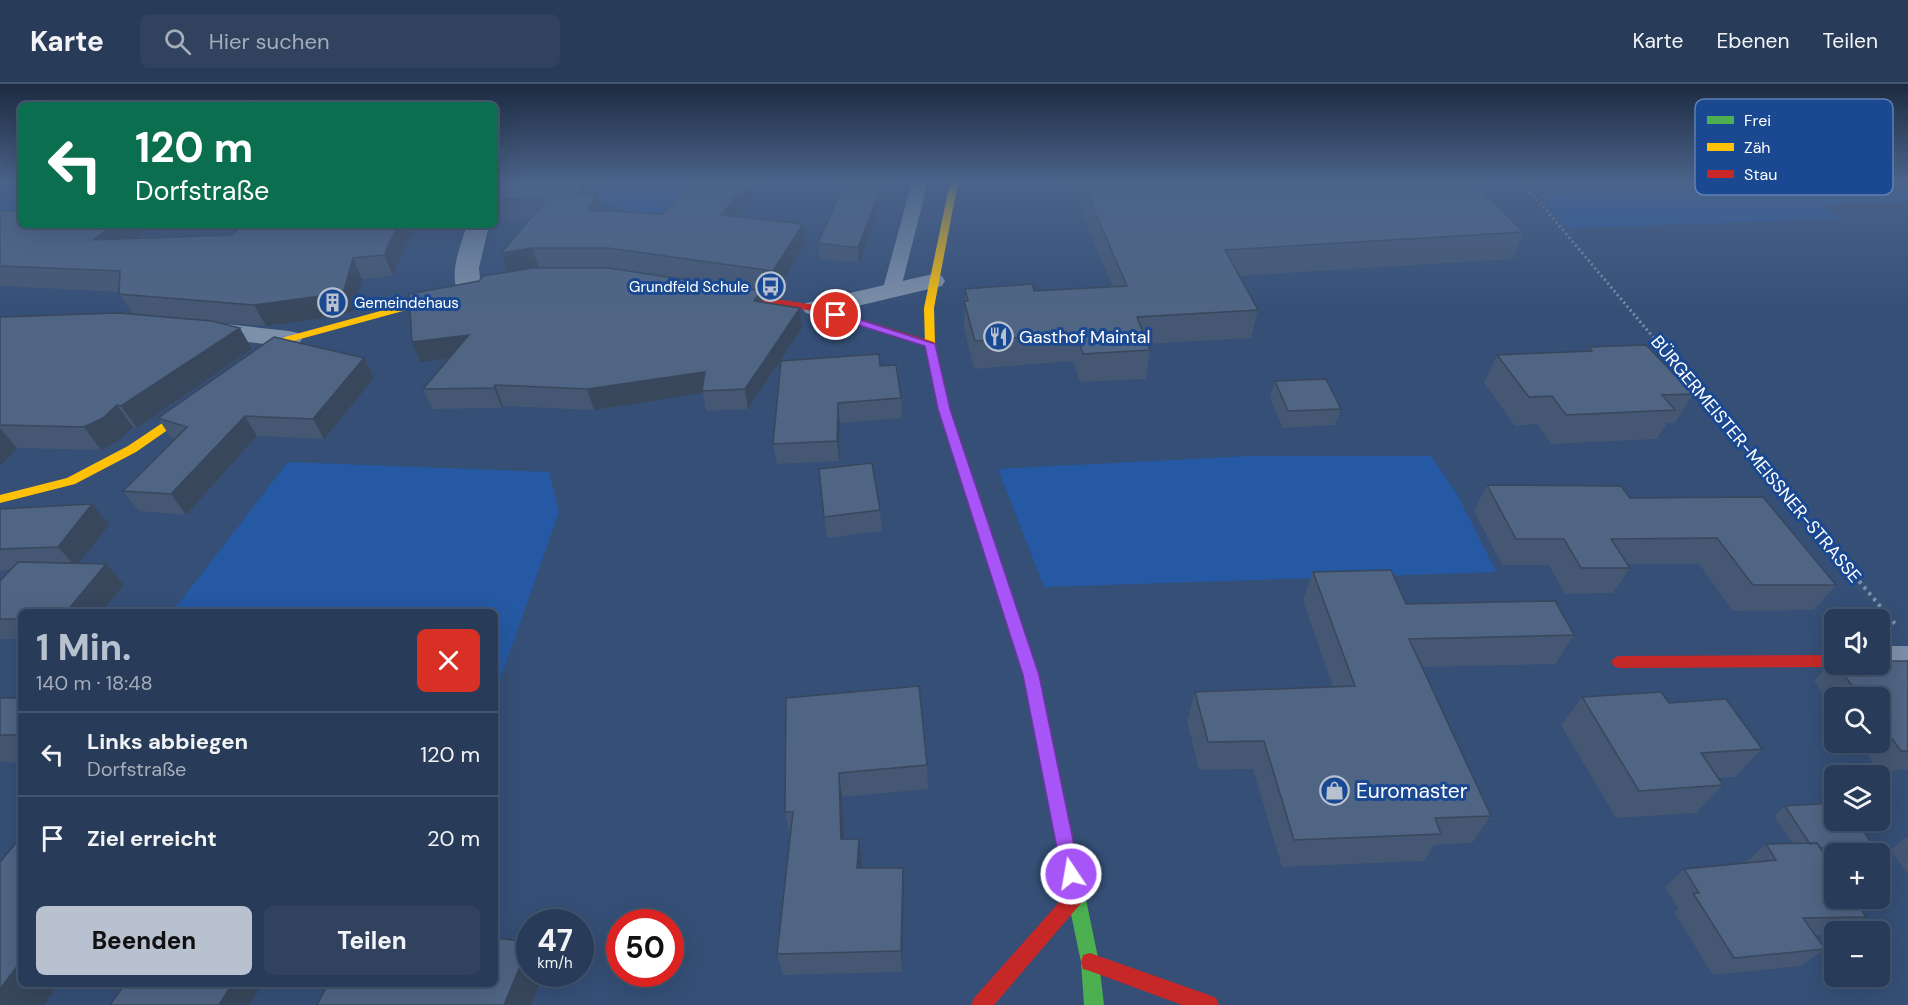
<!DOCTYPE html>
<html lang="de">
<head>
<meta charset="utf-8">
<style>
  :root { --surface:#283b58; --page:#30425e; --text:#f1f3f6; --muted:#a5adba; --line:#44556e; --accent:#b8c1cf }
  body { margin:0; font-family:"DM Sans",sans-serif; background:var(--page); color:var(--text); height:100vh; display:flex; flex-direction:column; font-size:22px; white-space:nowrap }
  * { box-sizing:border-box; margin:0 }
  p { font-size:20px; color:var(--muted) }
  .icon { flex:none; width:33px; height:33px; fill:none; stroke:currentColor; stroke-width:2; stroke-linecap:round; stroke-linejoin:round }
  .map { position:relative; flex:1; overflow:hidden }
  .drawer { position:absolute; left:18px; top:525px; width:480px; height:378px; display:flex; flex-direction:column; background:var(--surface); border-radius:9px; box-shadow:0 6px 24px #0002,0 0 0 2px var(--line) }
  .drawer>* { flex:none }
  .guide { position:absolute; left:18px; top:18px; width:480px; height:126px; border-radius:9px; box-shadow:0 6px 24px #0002,0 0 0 2px var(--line); background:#0b6e4f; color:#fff; overflow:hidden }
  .buttons { position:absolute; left:1824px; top:525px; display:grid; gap:12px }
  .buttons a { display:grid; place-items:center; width:66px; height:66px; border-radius:9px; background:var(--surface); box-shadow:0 6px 24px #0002,0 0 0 2px var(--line); font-size:30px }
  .speed { position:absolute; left:516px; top:825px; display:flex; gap:12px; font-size:30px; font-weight:700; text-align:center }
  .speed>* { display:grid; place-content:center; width:78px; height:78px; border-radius:50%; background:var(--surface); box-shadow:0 6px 24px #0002,0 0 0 2px var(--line); line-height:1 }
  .speed small { font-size:15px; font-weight:400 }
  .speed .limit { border:9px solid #d22; background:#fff; color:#111 }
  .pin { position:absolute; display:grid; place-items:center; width:51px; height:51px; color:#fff; margin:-26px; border:3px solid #fff; border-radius:50%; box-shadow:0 2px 6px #0007 }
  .me { position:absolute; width:66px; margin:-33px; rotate:348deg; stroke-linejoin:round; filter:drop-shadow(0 0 4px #0008) }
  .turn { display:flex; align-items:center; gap:21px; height:126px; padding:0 18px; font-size:27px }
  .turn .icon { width:78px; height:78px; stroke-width:2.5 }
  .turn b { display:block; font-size:42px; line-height:51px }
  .round { display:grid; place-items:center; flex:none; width:63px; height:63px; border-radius:9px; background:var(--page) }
  .headline { display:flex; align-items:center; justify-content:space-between; height:102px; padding:0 18px }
  h1 { font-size:36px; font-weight:800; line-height:45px; color:var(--accent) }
  .action { display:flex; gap:12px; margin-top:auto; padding:12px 18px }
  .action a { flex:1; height:69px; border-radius:9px; background:var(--accent); color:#111; font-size:24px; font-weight:800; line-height:69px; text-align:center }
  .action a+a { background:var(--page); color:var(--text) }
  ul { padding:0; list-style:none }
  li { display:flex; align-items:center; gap:18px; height:84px; padding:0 18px; border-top:2px solid var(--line) }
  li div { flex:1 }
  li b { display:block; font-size:22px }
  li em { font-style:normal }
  header { display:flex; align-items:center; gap:36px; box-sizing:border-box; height:84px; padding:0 30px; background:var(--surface); border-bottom:2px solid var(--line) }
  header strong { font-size:28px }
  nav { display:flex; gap:33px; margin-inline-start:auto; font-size:21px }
  .search { width:420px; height:54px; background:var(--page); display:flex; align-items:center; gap:15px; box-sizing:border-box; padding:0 21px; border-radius:9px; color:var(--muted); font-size:22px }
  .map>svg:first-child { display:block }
</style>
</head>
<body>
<header>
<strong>Karte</strong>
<div class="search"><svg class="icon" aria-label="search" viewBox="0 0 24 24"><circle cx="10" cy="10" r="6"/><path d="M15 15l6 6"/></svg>Hier suchen</div>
<nav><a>Karte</a><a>Ebenen</a><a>Teilen</a></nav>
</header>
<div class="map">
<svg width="1908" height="921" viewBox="0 0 1908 921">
  <rect width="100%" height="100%" fill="#354f76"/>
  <path fill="#2559a3" d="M0,98H21V138L0,139Z
    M600,98H685L666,138L556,104L598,102Z
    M1908,100V118L1819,120L1837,135L1567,144L1537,110Z
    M1248,372H1431L1457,410L1496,488L1044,503L998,385Z
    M288,378L549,388L559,428L495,610V528H172Z"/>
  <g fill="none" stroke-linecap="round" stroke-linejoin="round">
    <path stroke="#7d90a9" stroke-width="3" stroke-dasharray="2 3" stroke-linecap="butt" d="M1518,98L1541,120L1696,304"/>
    <path stroke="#7d90a9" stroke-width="4" stroke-dasharray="3 4.5" stroke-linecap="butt" d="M1695,302L1896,541"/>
    <path fill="#7d90a9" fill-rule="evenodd" d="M912,98H928L900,208L891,213L882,208Z"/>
    <path fill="#7d90a9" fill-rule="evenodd" d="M467,141H489L479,184L481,206L478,211L469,213L460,211C447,192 461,161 467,141Z
      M933,190L942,192L945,197L942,202L815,232L806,229L802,224L806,219Z
      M198,237L289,247L298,249L302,255L298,261L289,263L189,251L185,245L189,239Z
      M1880,562H1908V590H1880L1867,586L1864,580H1880Z"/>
    <path fill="#4caf50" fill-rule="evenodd" d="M1065,750L1071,752L1074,758L1099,878L1104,921H1084L1081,878L1056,758L1059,752Z"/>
    <path fill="#ffc107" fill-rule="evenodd" d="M950,98H958L934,224L935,260L951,328L945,332L939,328L925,260L924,224Z
      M454,207L459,210L458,212L293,257L255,284H247L245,282L285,253Z
      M201,313L207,317L205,320L136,368L75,400L0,419V411L67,394L128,362Z"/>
    <path fill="#c62828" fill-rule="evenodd" d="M719,206L815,221L934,258L935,260L930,263L926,262L813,227L715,211L714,209Z
      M945,324L951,328L1039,591L1074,758L1071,764L1065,766L1059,764L1056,758L1023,591L939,328Z
      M1834,571V580H1840L1834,583L1619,584L1614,582L1611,578L1614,574L1619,572Z
      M1076,803L1082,806L1085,812L1082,818L994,921H971L974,914L1070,806Z
      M1090,869L1209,911L1216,914L1219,921H1182L1090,887L1083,885L1081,878L1083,871Z"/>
  </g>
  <path fill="#455772" d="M495,98L590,111L601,127L663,130L691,98H757L758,107L739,133L803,140L805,161L776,208L640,189L763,218L800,224L802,244L748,325L706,327L703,309L594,326L503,322L502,324L432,325L423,305L449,274L420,278L412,258L479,197L507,188L501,169L529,136L503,135L500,127H495Z
    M845,98H889L859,179L820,175L818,159Z
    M1069,98H1473L1524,148L1513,175L1239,192L1258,226L1251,254L1147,260L1150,266L1146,295L1080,298L1073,277L974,285L964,244L965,205L1034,207L1113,203Z
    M0,127L21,141H144L147,145L135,154L232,151L415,141L393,192L362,195L354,227L331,233L266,242L214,238L252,265L137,344L133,343L120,356L101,366L17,364L0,382V233L133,230L119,210V208L0,202Z
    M1589,263L1693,310L1675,339H1667L1657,355L1551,360L1537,340L1515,342L1484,299L1497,271L1587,267Z
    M364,274L374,294L324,355L257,352L186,431L139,427L123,407L174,355L171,354L158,334Z
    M880,282L901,314L902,334L840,339L839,377L777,380L773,360Z
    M1275,297L1341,325L1335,341L1283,344L1270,314Z
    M1487,401L1630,414L1836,501L1814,526L1733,527L1699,480H1628L1630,484L1613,509L1565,510L1549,481H1502L1474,427Z
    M0,425L109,441L79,479L106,480L124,501L101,528H21V555H0V497L10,486L0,487Z
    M880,426L882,447L827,454L824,433Z
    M1313,488L1406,520L1574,551L1555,580L1422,583L1491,732L1472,759L1434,761L1424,777L1282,783L1253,685L1199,686L1187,637L1195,608L1333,603L1303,517Z
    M1833,576H1834V580H1880L1908,577V686L1879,687L1859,658H1880V614H1834V625L1814,597Z
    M1582,613L1669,619L1762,665L1735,693L1718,694L1723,701L1696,729L1616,734L1561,641Z
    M0,614H21V679L0,678Z
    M786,614L927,681L928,705L842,713L844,755L862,778V784L904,807L902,888L783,891L777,870L790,751L785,728Z
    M1785,722L1874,762L1864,770H1834V773H1826L1866,833L1846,848H1834V851H1815L1825,865L1801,882L1713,891L1674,828L1678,824L1665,803L1684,785L1745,779L1766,760H1793L1774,732Z
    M1908,752V790L1890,766Z"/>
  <path fill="#38475c" d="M582,98H594L583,131L578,111Z
    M748,98H757L758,107L725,152L721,131Z
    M883,98H889L859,179L858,164Z
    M597,112L603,132L587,126Z
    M803,140L805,161L776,208L773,187Z
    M112,141H144L147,145L106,177L93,156Z
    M398,141H415L393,192L384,171Z
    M532,164L539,185L508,190L501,169Z
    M353,174L362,195L354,227L331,233L266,242L254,221Z
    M761,207L764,226L754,217Z
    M800,224L802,244L748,325L745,305Z
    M240,244L252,265L137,344L121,322Z
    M469,251L477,271L420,278L412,258Z
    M364,274L374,294L324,355L313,335Z
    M705,288L702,307L703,309L594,326L587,305Z
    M495,301L503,322L502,324L494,304Z
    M838,319L840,339L839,377L837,357Z
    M117,321L133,343L120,356L101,366L84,343Z
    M245,332L257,352L186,431L171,410Z
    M0,344L17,364L0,382Z
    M92,420L109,441L76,483L58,463Z
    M106,480L124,501L101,528H66Z
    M839,689L842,713L845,778L841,755Z
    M859,755L862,778L860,807L857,784Z
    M903,784L904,807L902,888L901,867Z
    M530,860V890H544L531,921H504Z
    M21,877V900H59L44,921H0V905Z
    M232,900H262L249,921H219Z"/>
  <path fill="#506584" stroke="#38475c" stroke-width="1.5" d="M495,98H582L578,111L597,112L587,126L663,130L691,98H748L721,131L803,140L773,187L608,164H532L501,169L546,116L496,115L502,107H495Z
    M845,98H883L858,164L818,159Z
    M1082,98H1473L1524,148L1225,166L1258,226L1137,233L1150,266L1083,270L1076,249L975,257L964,217H968L965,205L1032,200L1034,207L1127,202Z
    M0,127H21V141H112L93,156L232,151L243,141H398L384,171L353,174L344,206L320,212L254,221L119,210L120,187L0,182Z
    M533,184H608L761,207L754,217L800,224L745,305L702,307L705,288L587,305L495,301L494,304L423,305L469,251L412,258L409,210L479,197L483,192Z
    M118,229L212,237L240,244L121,322L117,321L103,334L84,343L0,341V233Z
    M274,253L364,274L313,335L245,332L171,410L123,407L187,343L158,334Z
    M1646,261L1693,310L1662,311L1675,326L1566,331L1552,312L1529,313L1497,271L1592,267L1589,263Z
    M879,270L880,282L896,281L901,314L838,319L837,357L773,360L781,277Z
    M1326,295L1341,325L1288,327L1275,297Z
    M872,379L880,426L824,433L819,385Z
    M1487,401L1621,402L1630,414L1763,413L1836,501H1753L1717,454L1611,455L1630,484H1581L1564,455H1516Z
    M92,420L58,463L0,465V425Z
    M18,478L106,480L66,528H21V535H0V497Z
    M1391,486L1406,520L1555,517L1574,551L1409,555L1491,732L1435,734L1441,750L1294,756L1264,657L1208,658L1195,608L1355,602L1313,488Z
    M1880,577H1908V667H1901L1880,638V614H1861L1836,580H1880Z
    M919,602L927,681L839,689L841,755H859L857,784H903L901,867L777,870L793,728H785L786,614Z
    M1661,608L1669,619L1726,615L1762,665L1701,669L1723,701L1639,707L1582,613Z
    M0,614H21V651H0Z
    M1834,719V736H1855L1874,762L1821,764L1817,759L1810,760L1785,722Z
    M21,753V877L0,905V778Z
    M1817,759L1834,785V814H1854L1866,833L1803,834L1825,865L1734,874L1693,809H1699L1684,785L1776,776L1766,760Z
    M495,854L530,858L504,921H317L328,900H495Z
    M125,900H232L219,921H110Z"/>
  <linearGradient id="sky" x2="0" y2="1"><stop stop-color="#1d2b41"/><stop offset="0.43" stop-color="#4b638a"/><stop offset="1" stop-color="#4b638a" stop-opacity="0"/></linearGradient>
  <rect width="1908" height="227" fill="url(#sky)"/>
  <path fill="#a855f7" stroke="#6d37a1" stroke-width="1.5" d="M836,228L935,260L950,325L1039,591L1080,790L1078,796L1071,798L1065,796L1062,790L1023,591L938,325L925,262L833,233L831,231Z"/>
  <defs>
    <symbol id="bus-ring" viewBox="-11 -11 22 22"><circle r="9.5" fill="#1a4991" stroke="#b8c1cf" stroke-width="1.5"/><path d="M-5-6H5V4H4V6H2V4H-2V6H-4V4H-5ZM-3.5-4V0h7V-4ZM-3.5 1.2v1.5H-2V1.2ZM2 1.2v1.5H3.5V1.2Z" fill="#b8c1cf"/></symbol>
    <symbol id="building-ring" viewBox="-11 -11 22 22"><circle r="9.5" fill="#1a4991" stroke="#b8c1cf" stroke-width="1.5"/><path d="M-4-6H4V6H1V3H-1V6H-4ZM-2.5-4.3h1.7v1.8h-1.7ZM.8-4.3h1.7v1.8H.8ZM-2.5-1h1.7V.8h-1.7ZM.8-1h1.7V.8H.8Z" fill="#b8c1cf"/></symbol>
    <symbol id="restaurant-ring" viewBox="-11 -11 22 22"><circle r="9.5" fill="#1a4991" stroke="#b8c1cf" stroke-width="1.5"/><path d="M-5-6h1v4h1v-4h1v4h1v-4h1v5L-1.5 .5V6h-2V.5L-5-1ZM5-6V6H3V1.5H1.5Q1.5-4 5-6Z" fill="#b8c1cf"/></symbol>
    <symbol id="shop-ring" viewBox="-11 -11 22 22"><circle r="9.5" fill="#1a4991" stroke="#b8c1cf" stroke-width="1.5"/><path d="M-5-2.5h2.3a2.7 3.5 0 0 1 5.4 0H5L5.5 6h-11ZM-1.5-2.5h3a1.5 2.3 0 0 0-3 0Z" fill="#b8c1cf"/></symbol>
  </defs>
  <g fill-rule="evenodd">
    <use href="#bus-ring" x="754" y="186" width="33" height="33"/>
    <use href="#building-ring" x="316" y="202" width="33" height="33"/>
    <use href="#restaurant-ring" x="982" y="236" width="33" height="33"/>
    <use href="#shop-ring" x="1318" y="690" width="33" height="33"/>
  </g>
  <g text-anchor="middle" stroke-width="6" stroke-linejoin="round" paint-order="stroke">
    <g font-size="15" fill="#fff" stroke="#1a4991" text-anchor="end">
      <text x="749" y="208">Grundfeld Schule</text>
      <text x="354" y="224" text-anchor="start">Gemeindehaus</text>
    </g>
    <g font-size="18" fill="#fff" stroke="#1a4991" text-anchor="start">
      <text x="1019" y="259">Gasthof Maintal</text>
    </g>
    <g font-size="18" fill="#fff" stroke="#1a4991">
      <text transform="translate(1756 375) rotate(50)" y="6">BÜRGERMEISTER-MEISSNER-STRASSE</text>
    </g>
    <g font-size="21" fill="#fff" stroke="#1a4991" text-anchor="start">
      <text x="1356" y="714">Euromaster</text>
    </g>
  </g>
  <rect x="1695" y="15" width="198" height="96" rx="9" fill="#1a4991" stroke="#5f80b2" stroke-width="1.5"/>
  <rect x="1707" y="32" width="27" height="8" fill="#4caf50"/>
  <rect x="1707" y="59" width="27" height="8" fill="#ffc107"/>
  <rect x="1707" y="86" width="27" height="8" fill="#c62828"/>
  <g font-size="16" fill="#fff">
    <text x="1744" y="42">Frei</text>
    <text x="1744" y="69">Zäh</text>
    <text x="1744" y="96">Stau</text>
  </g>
</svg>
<div class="buttons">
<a><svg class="icon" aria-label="sound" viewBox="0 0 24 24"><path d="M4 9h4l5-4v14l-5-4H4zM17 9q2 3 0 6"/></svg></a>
<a><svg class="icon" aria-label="search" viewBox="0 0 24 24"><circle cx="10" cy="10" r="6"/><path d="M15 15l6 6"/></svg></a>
<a><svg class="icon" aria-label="layers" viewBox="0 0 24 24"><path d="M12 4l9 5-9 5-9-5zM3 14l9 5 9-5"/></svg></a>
<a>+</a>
<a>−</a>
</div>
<div class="speed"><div>47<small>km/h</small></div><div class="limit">50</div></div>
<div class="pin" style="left:836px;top:231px;background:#d93025"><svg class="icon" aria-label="arrive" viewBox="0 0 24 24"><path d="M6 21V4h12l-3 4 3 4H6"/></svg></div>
<svg class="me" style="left:1071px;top:790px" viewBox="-20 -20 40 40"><circle r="17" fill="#a855f7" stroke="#fff" stroke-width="3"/><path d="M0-11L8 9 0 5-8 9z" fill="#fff"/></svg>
<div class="guide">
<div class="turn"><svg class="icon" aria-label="left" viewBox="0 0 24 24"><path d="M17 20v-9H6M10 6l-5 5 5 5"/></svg><div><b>120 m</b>Dorfstraße</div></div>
</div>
<section class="drawer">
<div class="headline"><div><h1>1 Min.</h1><p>140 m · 18:48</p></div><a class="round" style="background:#d93025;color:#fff"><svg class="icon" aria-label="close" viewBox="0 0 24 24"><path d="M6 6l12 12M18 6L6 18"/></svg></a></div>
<ul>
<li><svg class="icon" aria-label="left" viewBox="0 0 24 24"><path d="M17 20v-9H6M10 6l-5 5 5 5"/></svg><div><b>Links abbiegen</b><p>Dorfstraße</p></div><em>120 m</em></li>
<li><svg class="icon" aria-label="arrive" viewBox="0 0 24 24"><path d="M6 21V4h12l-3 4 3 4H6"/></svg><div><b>Ziel erreicht</b></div><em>20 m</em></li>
</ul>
<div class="action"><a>Beenden</a><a>Teilen</a></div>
</section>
</div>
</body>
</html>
